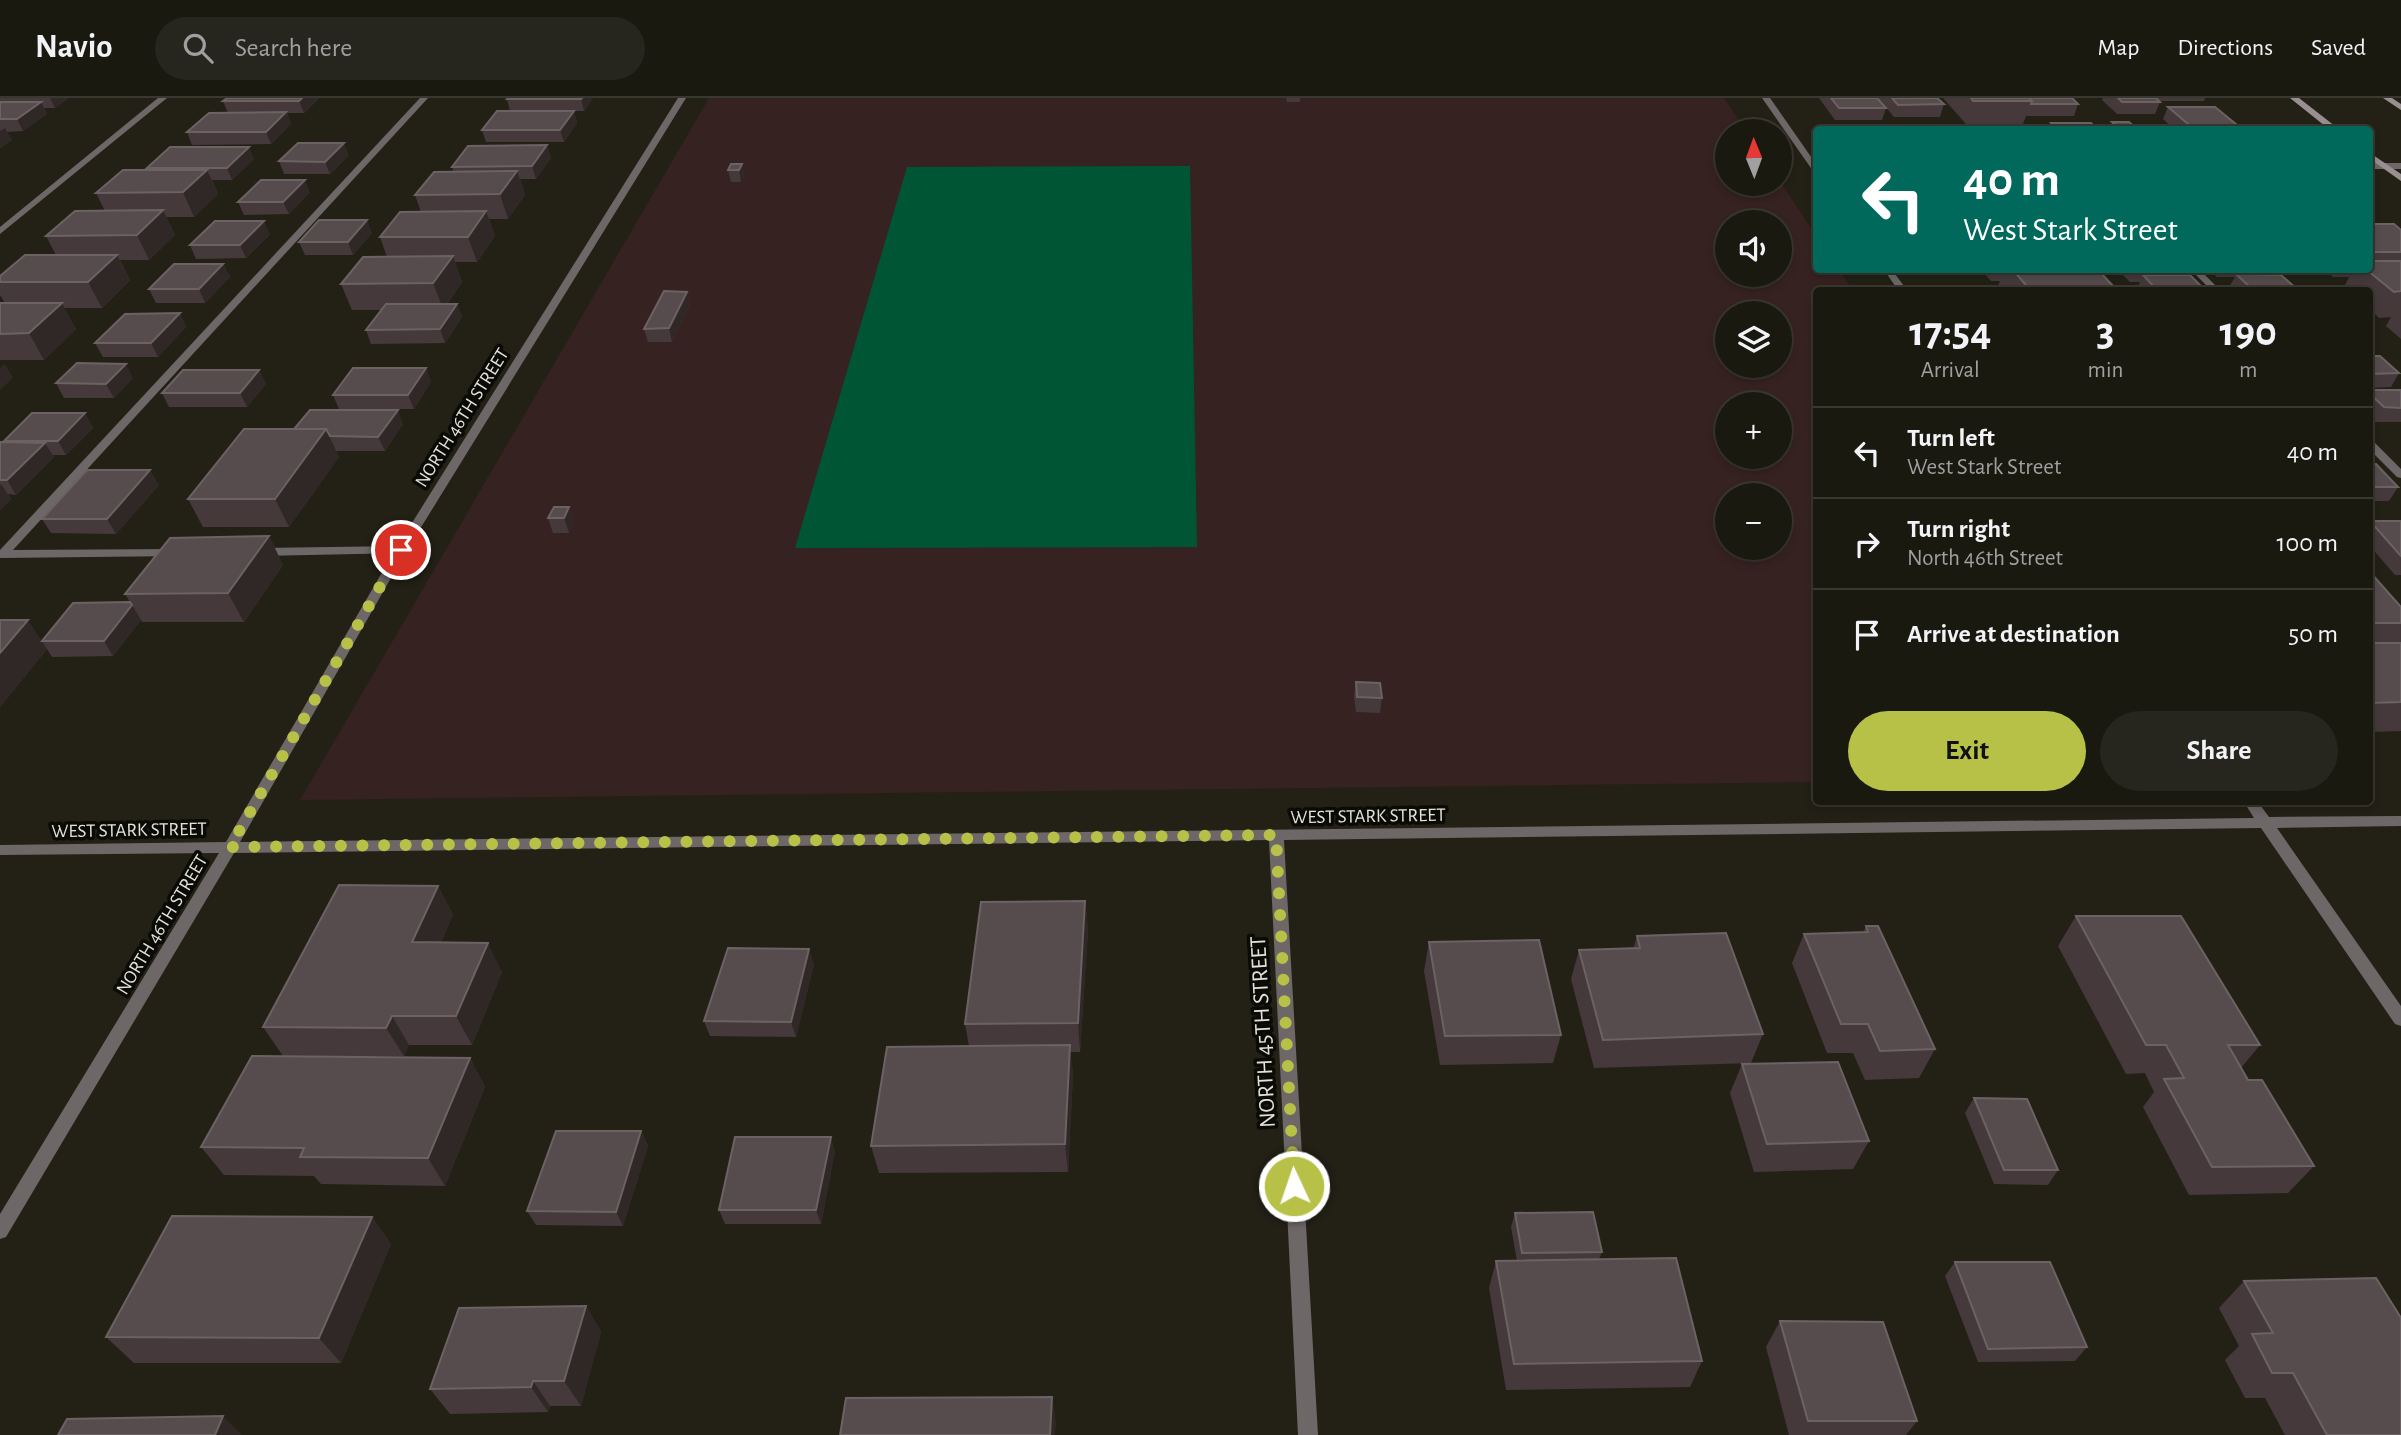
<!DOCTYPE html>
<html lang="en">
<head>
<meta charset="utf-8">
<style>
  :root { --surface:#1a1910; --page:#27261e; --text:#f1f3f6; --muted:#9fa09f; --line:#383830; --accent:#b8c147 }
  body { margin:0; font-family:"Alegreya Sans",sans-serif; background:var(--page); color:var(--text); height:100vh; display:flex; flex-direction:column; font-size:26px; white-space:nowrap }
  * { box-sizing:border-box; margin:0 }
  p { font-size:23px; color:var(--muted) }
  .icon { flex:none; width:38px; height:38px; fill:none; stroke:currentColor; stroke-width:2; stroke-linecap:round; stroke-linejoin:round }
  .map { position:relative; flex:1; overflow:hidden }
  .drawer { position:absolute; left:1813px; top:189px; width:560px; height:518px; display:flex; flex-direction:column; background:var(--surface); border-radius:7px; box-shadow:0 4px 10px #0003,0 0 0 2px var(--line) }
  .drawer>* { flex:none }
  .guide { position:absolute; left:1813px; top:28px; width:560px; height:147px; border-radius:7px; box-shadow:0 4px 10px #0003,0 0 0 2px var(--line); background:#00695c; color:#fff; overflow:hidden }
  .needle { width:46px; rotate:359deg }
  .buttons { position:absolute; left:1715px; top:21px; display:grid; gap:14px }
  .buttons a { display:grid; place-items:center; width:77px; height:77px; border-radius:50%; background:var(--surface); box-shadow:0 4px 10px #0003,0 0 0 2px var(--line); font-size:35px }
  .pin { position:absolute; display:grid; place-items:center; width:60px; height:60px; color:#fff; margin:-30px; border:4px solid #fff; border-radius:50%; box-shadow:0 2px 7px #0007 }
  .me { position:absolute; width:77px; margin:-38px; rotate:357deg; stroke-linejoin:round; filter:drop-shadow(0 0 5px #0008) }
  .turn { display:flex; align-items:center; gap:24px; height:147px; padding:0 35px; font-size:32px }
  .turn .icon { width:91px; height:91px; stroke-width:2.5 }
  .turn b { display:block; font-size:49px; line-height:60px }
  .eta { display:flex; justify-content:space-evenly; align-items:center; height:119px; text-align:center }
  .eta b { font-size:42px; font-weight:600; line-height:49px }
  .button { display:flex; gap:14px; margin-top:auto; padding:14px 35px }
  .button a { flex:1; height:80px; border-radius:42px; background:var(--accent); color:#111; font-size:28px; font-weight:600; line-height:80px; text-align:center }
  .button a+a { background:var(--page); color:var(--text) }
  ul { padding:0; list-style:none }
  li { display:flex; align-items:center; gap:21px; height:91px; padding:0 35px; border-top:2px solid var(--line) }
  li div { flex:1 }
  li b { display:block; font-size:26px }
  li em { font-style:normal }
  header { display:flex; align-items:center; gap:42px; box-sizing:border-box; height:98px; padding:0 35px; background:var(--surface); border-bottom:2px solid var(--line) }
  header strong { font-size:33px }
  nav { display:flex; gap:38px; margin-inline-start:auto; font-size:24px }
  .search { width:490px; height:63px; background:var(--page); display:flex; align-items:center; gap:18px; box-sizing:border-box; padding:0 24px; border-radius:38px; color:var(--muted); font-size:26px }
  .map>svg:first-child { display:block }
</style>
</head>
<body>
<header>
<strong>Navio</strong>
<div class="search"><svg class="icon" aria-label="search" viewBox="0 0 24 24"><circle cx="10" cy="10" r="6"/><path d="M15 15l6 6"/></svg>Search here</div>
<nav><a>Map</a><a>Directions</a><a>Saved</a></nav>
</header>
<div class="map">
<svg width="2401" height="1337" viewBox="0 0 2401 1337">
  <rect width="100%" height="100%" fill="#232116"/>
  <path fill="#362221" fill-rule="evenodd" d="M709,0H1724L1746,33H1727V86H1780V83L1816,138V172H1839L1853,192H1816V684L300,702ZM1727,124H1780V177H1727ZM1727,215H1780V268H1727ZM1727,306H1780V359H1727ZM1727,397H1780V450H1727Z"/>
  <path fill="#005535" d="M1190,68L1197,449L795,450L907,69Z"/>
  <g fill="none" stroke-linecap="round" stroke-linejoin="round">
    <path fill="#6e6767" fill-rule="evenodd" d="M420,0H428L13,452L177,451L183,455L181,458L0,460V452Z
      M2370,65H2401V71H2370Z
      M2191,172H2200L2220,192H2211Z
      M2370,343L2374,344L2401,371V380L2397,379L2370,352Z
      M401,448L405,449L407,452L405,455L260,458L254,454L260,450Z"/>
    <path fill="#6e6767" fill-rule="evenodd" d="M158,0H167L0,136V129Z
      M678,0H686L407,452L240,744L2254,720L2244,704H2258L2269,719L2401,718V728L2277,730L2401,908V928L2395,926L2261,730L1284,742L1318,1337H1298L1269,742L234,755L6,1139L0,1141V1116L219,755L0,757V747L226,744L395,452Z
      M1762,0H1770L1816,66V73H1813Z
      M1884,172H1892L1907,192H1898Z"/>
    <path fill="#9a8f90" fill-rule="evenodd" d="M2290,0H2299L2340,32H2330Z
      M2383,0H2392L2401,6V12Z
      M2370,55L2401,76V83L2370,61Z"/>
  </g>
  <path fill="#45393c" d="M0,0H69L55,10H44L47,16L23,33L7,34L12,42L0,50Z
    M227,0H319L304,15H287L291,26L271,46L192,47L187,34L228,15L223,3Z
    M593,0L584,13H574L577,25L564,44H486L482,32L510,13L507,1Z
    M1286,0H1300V4H1287Z
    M1819,0H1877L1886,10L1882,22H1835Z
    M1878,0H1937L1944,6L1940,19H1894Z
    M1943,0H2072L2078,6L2074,18H2026L2023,26H1966Z
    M2103,0H2205L2204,3H2159L2160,4L2155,16H2117L2102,2Z
    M2168,9L2242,31L2175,32L2163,21Z
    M2112,24L2137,31L2109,32Z
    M2051,25L2098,32H2048Z
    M547,47L551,60L536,81H520L525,97L508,121H489L495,138L477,164H455L462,184L447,206H457L462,219L445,245L371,246L366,232L382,212H352L341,186L387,159L380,139L421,114L415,97L454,74L452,69Z
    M349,57L330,76H284L279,63Z
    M254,61L232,82H212L218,96L194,119H166L175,137L149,162H120L130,182L102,210H64L76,231L44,262H0V205H5L0,197V178L56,157L46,138L105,113L96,95L148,72L147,70Z
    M742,66L744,78L741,84H731L728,72Z
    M310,94L289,116L244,117L238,104Z
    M2370,126L2401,132V241L2386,228L2391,219L2379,220L2370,211V192H2348L2344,189L2349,179H2333L2324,172H2370Z
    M372,135L353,157H305L299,144Z
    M270,136L246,160L196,161L190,147Z
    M223,166L230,179L205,205H156L149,191Z
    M1981,172H2098L2117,192H1999L1997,190L2000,183H1991Z
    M2118,172H2182L2179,177L2205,192H2138L2137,191L2140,184H2130Z
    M2209,172H2266L2264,176L2298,192H2233L2229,189L2235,179H2217Z
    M687,194L690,207L672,244H648L644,231Z
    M180,215L186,229L158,259H103L95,245Z
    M2370,258L2399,275L2391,289L2370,290Z
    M426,270L431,284L414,311H339L333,297Z
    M259,272L266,286L247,309H169L162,295Z
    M133,280L114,300H64L56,285Z
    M2370,292H2401V324H2375L2370,318Z
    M85,315L93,330L66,357H53L54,359L16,397L8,396L11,401L0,412V344H5L4,343Z
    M403,326L385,353H336L339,359L289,429H203L188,401L294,331Z
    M2370,366L2398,389L2389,403H2370Z
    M159,387L116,436L51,435L42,421Z
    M569,409L574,423L569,435H553L548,420Z
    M2370,423H2401V477H2395L2370,448Z
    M269,438L283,467L244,524H142L141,522L113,558L52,559L47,551L0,609V522L42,543L130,504L125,496Z
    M2370,474L2401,509V633L2370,634Z
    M1356,584L1382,600L1380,615L1356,614L1354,599Z
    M438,788L453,817L441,844L502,874L472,947H409L404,958H283L263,929Z
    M1085,803L1088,832L1080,954H1070L1073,976L1068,1074L879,1075L871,1048L969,948L965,926Z
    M2076,818L2260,947L2241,970L2248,982L2314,1068L2288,1095L2189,1097L2143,1009L2154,994L2145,975L2126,976L2058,848Z
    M1866,828L1935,951L1919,980L1865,982L1853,955H1827L1792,865L1804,836L1863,834Z
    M1637,838L1763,936L1751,965L1594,970L1571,881L1579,852L1633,851Z
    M1429,844L1561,937L1553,965L1440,967L1424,873Z
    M814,866L796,939L710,938L704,923Z
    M470,960L485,989L445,1088L321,1086L314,1078L224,1077L201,1049Z
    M1742,966L1869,1043L1853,1071L1754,1074L1730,995Z
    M1974,1000L2058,1072L2048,1087L1994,1086L1965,1015Z
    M641,1033L648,1048L623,1128L536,1127L527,1113Z
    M835,1053L821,1126H725L719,1112Z
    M1515,1115L1602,1154L1599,1161L1702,1263L1690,1289L1506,1292L1489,1190L1496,1163H1517L1511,1129Z
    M372,1119L391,1146L341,1265H134L106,1239Z
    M1955,1164L2087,1249L2075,1263L1978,1264L1945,1178Z
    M2244,1183L2401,1337H2285L2265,1300H2245L2225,1262L2239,1248L2219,1210Z
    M586,1208L601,1234L581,1308H550L548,1314L450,1316L430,1291Z
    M1780,1223L1917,1323L1906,1337H1789L1766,1249Z"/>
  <path fill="#302826" d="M50,0H69L55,10Z
    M302,0H319L304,15L299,3Z
    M582,0H593L584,13L581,1Z
    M41,4L47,16L23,33L17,21Z
    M574,13L577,25L564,44L560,32Z
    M286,14L291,26L271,46L266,34Z
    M5,30L12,42L0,50V33Z
    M344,45L349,57L330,76L325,64Z
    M547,47L551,60L536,81L532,68Z
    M249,49L254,61L232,82L227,70Z
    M742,66L744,78L741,84L739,72Z
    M207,72L218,96L194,119L183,94Z
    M517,73L525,97L508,121L500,96Z
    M305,82L310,94L289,116L283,104Z
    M163,112L175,137L149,162L137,137Z
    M486,113L495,138L477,164L468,139Z
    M367,122L372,135L353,157L348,144Z
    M264,123L270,136L246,160L240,147Z
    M117,157L130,182L102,210L88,184Z
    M453,158L462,184L443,211L433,185Z
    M223,166L230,179L205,205L199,191Z
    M687,194L690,207L672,244L669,230Z
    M62,205L76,231L44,262L29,235Z
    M457,206L462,219L445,245L440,231Z
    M180,215L186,229L158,259L151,245Z
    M5,266L13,280L0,292V270Z
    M126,266L133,280L114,300L106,286Z
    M426,270L431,284L414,311L408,297Z
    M259,272L266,286L247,309L240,295Z
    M398,312L403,326L385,353L378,339Z
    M85,315L93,330L66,357L58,343Z
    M326,331L339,359L289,429L275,401Z
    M45,345L54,359L16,397L7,382Z
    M150,372L159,387L116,436L107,421Z
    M1,386L11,401L0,412V388Z
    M569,409L574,423L569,435L564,420Z
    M269,438L283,467L244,524L228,495Z
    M132,507L141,522L113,558L104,543Z
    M28,522L47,551L0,609V555Z
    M438,788L453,817L428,873L412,844Z
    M1085,803L1088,832L1080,954L1078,925Z
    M488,845L502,874L472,947L456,918Z
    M809,851L814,866L796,939L791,924Z
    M392,918L409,947L404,958L386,930Z
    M1070,947L1073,976L1068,1074L1065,1046Z
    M470,960L485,989L445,1088L428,1060Z
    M641,1033L648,1048L623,1128L616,1114Z
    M831,1039L835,1053L821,1126L816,1112Z
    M372,1119L391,1146L341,1265L319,1240Z
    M586,1208L601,1234L581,1308L564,1283Z
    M533,1283L550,1308L548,1314L531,1289Z
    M1052,1299L1056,1324L1055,1337H1050Z
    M223,1318L242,1337H215Z"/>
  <path fill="#564b4d" stroke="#6c6263" stroke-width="2" d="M227,0H302L299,3H223Z
    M508,0H582L581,1H507Z
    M1831,0H1877L1886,10H1839Z
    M1892,0H1937L1944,6L1898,7Z
    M1971,0H2029L2032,3H1973Z
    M2029,0H2072L2078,6H2031L2032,3Z
    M2118,0H2156L2160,4H2122Z
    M0,4H41L17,21H0Z
    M2168,9H2215L2242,31H2194Z
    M497,13H574L560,32H482Z
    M286,14L266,34H187L209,15Z
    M2112,24H2129L2137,31H2120Z
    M2051,25H2091L2098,32H2057Z
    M1917,27H1947L1951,32H1921Z
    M298,45H344L325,64L279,63Z
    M547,47L532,68L452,69L468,48Z
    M170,49H249L227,70H147Z
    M731,66H742L739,72H728Z
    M123,72H207L183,94L96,95Z
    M517,73L500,96L415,97L434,74Z
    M261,82H305L283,104H238Z
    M163,112L137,137L46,138L75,113Z
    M486,113L468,139H380L400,114Z
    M319,122H367L348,144H299Z
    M215,123H264L240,147H190Z
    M2370,126H2394L2401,132V154H2370Z
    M25,157H117L88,184H0V178Z
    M453,158L433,185L341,186L363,159Z
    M2370,163H2401V193L2394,194L2367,172H2370Z
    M174,166H223L199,191H149Z
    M2013,172H2098L2117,192H2030Z
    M2236,176L2281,177L2298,192H2253Z
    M2143,177H2190L2205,192H2157Z
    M664,193L687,194L669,230L644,231Z
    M0,205H62L29,235L0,236Z
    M386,206H457L440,231L366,232Z
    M180,215L151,245H95L125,216Z
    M2370,258H2380L2399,275L2370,276Z
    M77,265L126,266L106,286L56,285Z
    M353,270H426L408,297H333Z
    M183,272H259L240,295H162Z
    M2370,292H2401V310L2384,309L2370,296Z
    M310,312H398L378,339L330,338L326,331H294Z
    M32,315H85L58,343H4Z
    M244,331H326L275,401H188Z
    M0,344L45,345L7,382H0Z
    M2370,366H2376L2398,389H2370Z
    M87,372H150L107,421H42Z
    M554,409H569L564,420H548Z
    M2370,423H2401V458Z
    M269,438L228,495L125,496L170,440Z
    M2370,474L2401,509V525H2370Z
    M130,504L132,507L104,543H42L73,505Z
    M0,522H28L0,555Z
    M2370,545H2401V604L2370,605Z
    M1356,584L1380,585L1382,600L1357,599Z
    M339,787L438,788L412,844L488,845L456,918H392L386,930L263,929Z
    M1085,803L1078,925L965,926L981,804Z
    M2076,818H2181L2260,947H2228L2248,982H2262L2314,1068L2212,1069L2164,981L2184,980L2166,947H2146Z
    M1866,828H1878L1935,951L1880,953L1868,926H1841L1804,836L1868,834Z
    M1726,835L1763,936L1603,942L1579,852L1640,850L1637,838Z
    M1539,842L1561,937L1445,938L1429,844Z
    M728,850L809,851L791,924L704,923Z
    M1070,947L1065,1046L871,1048L887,949Z
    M252,958L470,960L428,1060L300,1059L304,1050L201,1049Z
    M1838,964L1869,1043L1767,1046L1742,966Z
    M1974,1000L2027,1001L2058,1072H2004Z
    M556,1033H641L616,1114L527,1113Z
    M735,1039H831L816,1112H719Z
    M1593,1114L1602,1154L1522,1155L1515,1115Z
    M172,1118L372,1119L319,1240L106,1239Z
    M1676,1160L1702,1263L1514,1266L1496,1163Z
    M1955,1164H2050L2087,1249L1988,1251Z
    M2376,1180L2401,1220V1337H2327L2293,1275H2272L2252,1236L2273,1235L2244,1183Z
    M586,1208L564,1283H533L531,1289L430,1291L459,1210Z
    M1780,1223L1883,1224L1917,1323H1808Z
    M1052,1299L1050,1337H840L846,1300Z
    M223,1318L215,1337H58L67,1321Z"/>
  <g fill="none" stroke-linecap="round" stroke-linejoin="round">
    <path stroke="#b8c147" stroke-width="12" stroke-dasharray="0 21.6" d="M401,452L230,749L1276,737L1294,1088"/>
  </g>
  <g text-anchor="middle" stroke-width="7" stroke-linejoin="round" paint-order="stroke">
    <g font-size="19" fill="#e3e1da" stroke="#0b0b06">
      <text transform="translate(461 319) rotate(-58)" y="7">NORTH 46TH STREET</text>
      <text transform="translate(1368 717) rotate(-1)" y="7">WEST STARK STREET</text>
      <text transform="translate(129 731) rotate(-1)" y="7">WEST STARK STREET</text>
      <text transform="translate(161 826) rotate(-59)" y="7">NORTH 46TH STREET</text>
    </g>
    <g font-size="23" fill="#e3e1da" stroke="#0b0b06">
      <text transform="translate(1262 934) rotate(-93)" y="8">NORTH 45TH STREET</text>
    </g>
  </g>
</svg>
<div class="buttons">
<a><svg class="needle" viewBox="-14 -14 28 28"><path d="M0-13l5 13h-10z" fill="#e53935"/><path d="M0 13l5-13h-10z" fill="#9fa09f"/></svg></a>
<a><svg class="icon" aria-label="sound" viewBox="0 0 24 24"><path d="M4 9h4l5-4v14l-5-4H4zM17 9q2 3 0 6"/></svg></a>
<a><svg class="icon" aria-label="layers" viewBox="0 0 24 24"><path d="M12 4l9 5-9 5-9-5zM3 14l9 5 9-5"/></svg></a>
<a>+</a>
<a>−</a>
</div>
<div class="pin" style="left:401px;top:452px;background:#d93025"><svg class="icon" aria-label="arrive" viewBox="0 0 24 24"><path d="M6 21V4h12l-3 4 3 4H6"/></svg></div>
<svg class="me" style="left:1294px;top:1088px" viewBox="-20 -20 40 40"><circle r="17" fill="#b8c147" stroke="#fff" stroke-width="3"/><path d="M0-11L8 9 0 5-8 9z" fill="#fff"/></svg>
<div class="guide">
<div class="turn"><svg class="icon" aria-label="left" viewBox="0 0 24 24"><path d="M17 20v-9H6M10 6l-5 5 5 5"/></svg><div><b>40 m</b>West Stark Street</div></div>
</div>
<section class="drawer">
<div class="eta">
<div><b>17:54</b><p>Arrival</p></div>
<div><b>3</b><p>min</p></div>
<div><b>190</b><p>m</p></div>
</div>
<ul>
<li><svg class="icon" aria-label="left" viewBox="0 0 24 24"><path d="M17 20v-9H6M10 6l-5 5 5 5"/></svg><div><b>Turn left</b><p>West Stark Street</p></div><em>40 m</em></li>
<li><svg class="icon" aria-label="right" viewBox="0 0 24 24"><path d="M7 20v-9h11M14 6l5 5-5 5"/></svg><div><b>Turn right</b><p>North 46th Street</p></div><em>100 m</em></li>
<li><svg class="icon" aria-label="arrive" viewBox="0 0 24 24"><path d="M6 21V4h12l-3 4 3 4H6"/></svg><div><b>Arrive at destination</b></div><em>50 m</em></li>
</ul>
<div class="button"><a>Exit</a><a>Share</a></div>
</section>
</div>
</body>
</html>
